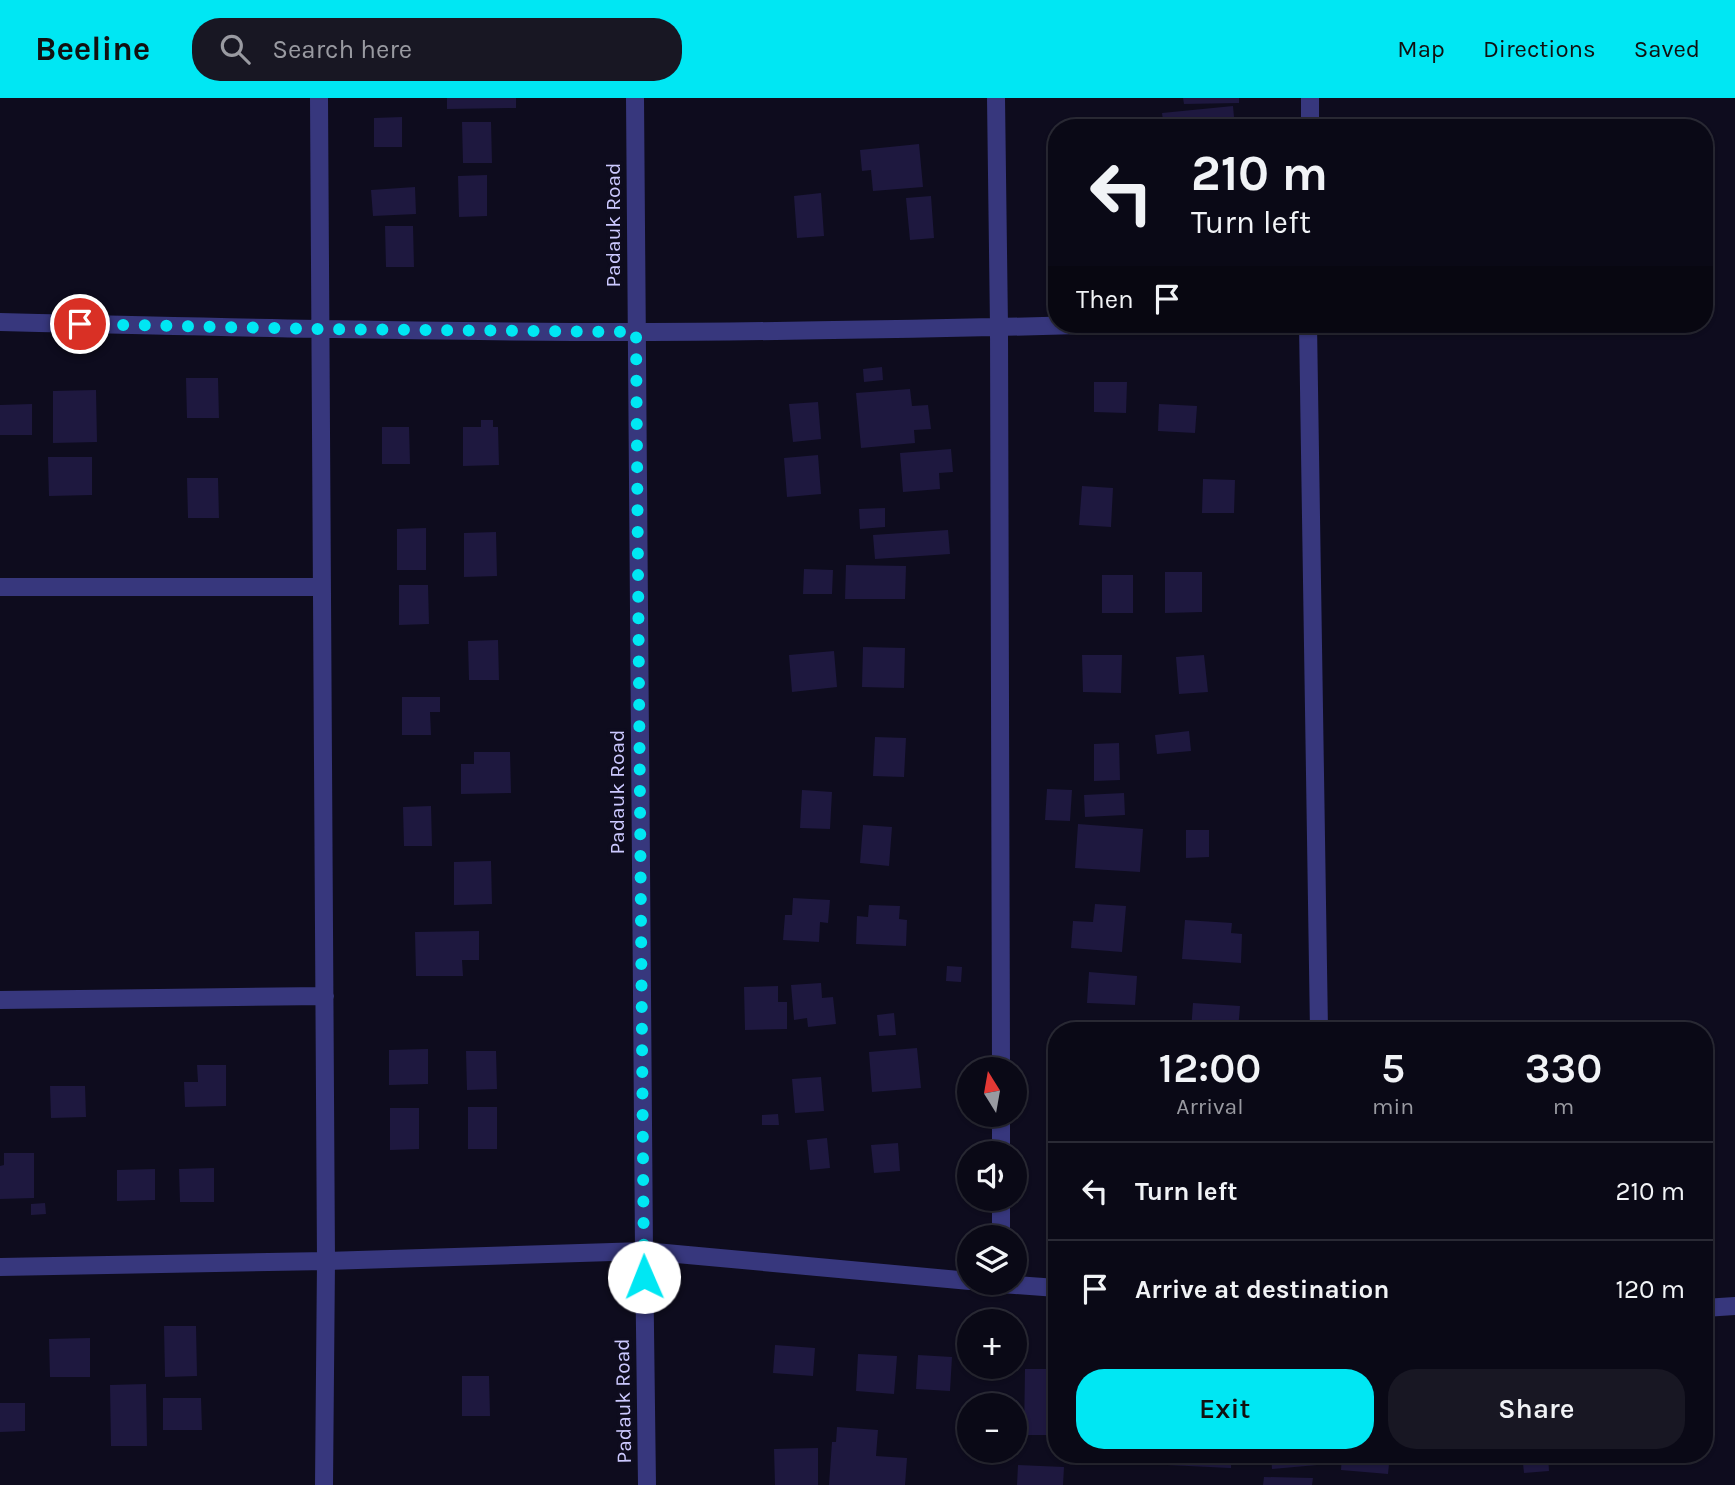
<!DOCTYPE html>
<html lang="en">
<head>
<meta charset="utf-8">
<style>
  :root { --surface:#0a0916; --page:#181723; --text:#f1f3f6; --muted:#999aa1; --line:#2a2a35; --accent:#00e7f3 }
  body { margin:0; font-family:Karla,sans-serif; background:var(--page); color:var(--text); height:100vh; display:flex; flex-direction:column; font-size:26px; white-space:nowrap }
  * { box-sizing:border-box; margin:0 }
  p { font-size:23px; color:var(--muted) }
  .icon { flex:none; width:38px; height:38px; fill:none; stroke:currentColor; stroke-width:2; stroke-linecap:round; stroke-linejoin:round }
  .map { position:relative; flex:1; overflow:hidden }
  .details { position:absolute; left:1048px; top:924px; width:665px; height:441px; display:flex; flex-direction:column; background:var(--surface); border-radius:28px; box-shadow:0 2px 5px #0004,0 0 0 2px var(--line) }
  .details>* { flex:none }
  .banner { position:absolute; left:1048px; top:21px; width:665px; height:214px; border-radius:28px; box-shadow:0 2px 5px #0004,0 0 0 2px var(--line); background:#0a0916; color:var(--text); overflow:hidden }
  .needle { width:46px; rotate:349deg }
  .fabs { position:absolute; left:957px; top:959px; display:grid; gap:14px }
  .fabs a { display:grid; place-items:center; width:70px; height:70px; border-radius:50%; background:var(--surface); box-shadow:0 2px 5px #0004,0 0 0 2px var(--line); font-size:35px }
  .pin { position:absolute; display:grid; place-items:center; width:60px; height:60px; color:#fff; margin:-30px; border:4px solid #fff; border-radius:50%; box-shadow:0 2px 7px #0007 }
  .me { position:absolute; width:77px; margin:-38px; rotate:359deg; stroke-linejoin:round; filter:drop-shadow(0 0 5px #0008) }
  .turn { display:flex; align-items:center; gap:24px; height:147px; padding:0 28px; font-size:32px }
  .turn .icon { width:91px; height:91px; stroke-width:2.5 }
  .turn b { display:block; font-size:49px; line-height:60px }
  .then { display:flex; align-items:center; height:66px; padding:0 28px; background:#0003; gap:14px; font-size:26px }
  .eta { display:flex; justify-content:space-evenly; align-items:center; height:119px; text-align:center }
  .eta b { font-size:42px; font-weight:600; line-height:49px }
  .primary-button { display:flex; gap:14px; margin-top:auto; padding:14px 28px }
  .primary-button a { flex:1; height:80px; border-radius:28px; background:var(--accent); color:#111; font-size:28px; font-weight:600; line-height:80px; text-align:center }
  .primary-button a+a { background:var(--page); color:var(--text) }
  ul { padding:0; list-style:none }
  li { display:flex; align-items:center; gap:21px; height:98px; padding:0 28px; border-top:2px solid var(--line) }
  li div { flex:1 }
  li b { display:block; font-size:26px }
  li em { font-style:normal }
  header { display:flex; align-items:center; gap:42px; box-sizing:border-box; height:98px; padding:0 35px; background:var(--accent); color:#111 }
  header strong { font-size:33px }
  nav { display:flex; gap:38px; margin-inline-start:auto; font-size:24px }
  .search { width:490px; height:63px; background:var(--page); display:flex; align-items:center; gap:18px; box-sizing:border-box; padding:0 24px; border-radius:28px; color:var(--muted); font-size:26px }
  .map>svg:first-child { display:block }
</style>
</head>
<body>
<header>
<strong>Beeline</strong>
<div class="search"><svg class="icon" aria-label="search" viewBox="0 0 24 24"><circle cx="10" cy="10" r="6"/><path d="M15 15l6 6"/></svg>Search here</div>
<nav><a>Map</a><a>Directions</a><a>Saved</a></nav>
</header>
<div class="map">
<svg width="1735" height="1387" viewBox="0 0 1735 1387">
  <rect width="100%" height="100%" fill="#0e0c1e"/>
  <path fill="#1e183f" d="M447,0H516V10L447,11Z
    M1183,0H1239V5L1184,6Z
    M1233,8L1235,30H1164L1162,15Z
    M402,19V49H374V20Z
    M462,24H491L492,65H463Z
    M919,46L923,89L873,93L871,72L862,73L860,52Z
    M487,77V118L459,119L458,78Z
    M415,89L416,116L373,118L371,92Z
    M821,95L824,138L797,140L794,98Z
    M931,98L934,140L910,142L906,100Z
    M385,128H413L414,169H386Z
    M882,269L883,282L864,284L863,271Z
    M186,280H218L219,320H187Z
    M1094,284H1127L1126,315L1094,314Z
    M910,291L912,308L928,307L931,331L914,332L915,345L861,350L856,295Z
    M96,292L97,344L53,345V293Z
    M818,304L821,341L793,344L789,306Z
    M32,306V337H0V307Z
    M1159,306L1197,308L1195,335L1158,333Z
    M481,322H493V329H498L499,367L463,368V329H481Z
    M382,329H409L410,366H382Z
    M951,351L953,374L939,375L940,391L903,394L900,355Z
    M818,357L821,396L787,399L784,360Z
    M48,359H92V397L49,398Z
    M187,380H218L219,420H188Z
    M1203,381L1235,382L1234,415H1202Z
    M1082,388L1113,390L1111,429L1079,427Z
    M885,410V429L860,431L859,411Z
    M426,430V472H397V431Z
    M948,432L950,456L875,461L873,437Z
    M496,434L497,478L464,479V435Z
    M846,467L906,468L905,501H845Z
    M804,471L833,472L832,496H803Z
    M1165,474H1202V514L1165,515Z
    M1102,477H1133V515H1102Z
    M399,487H428L429,526L399,527Z
    M498,542L499,582H469L468,543Z
    M863,549L905,550L904,590L862,589Z
    M834,553L837,589L792,594L789,557Z
    M1082,557H1122L1121,595L1083,594Z
    M1204,557L1208,594L1179,596L1176,559Z
    M402,599H440V614H430L431,637H402Z
    M1189,633L1191,653L1157,656L1155,637Z
    M875,639L906,640L904,679L873,678Z
    M1119,645L1120,682L1094,683V646Z
    M474,654H510L511,695L461,696V666H474Z
    M1047,691L1072,692L1070,723L1045,722Z
    M802,692L832,694L830,731L800,730Z
    M1124,695L1125,717L1085,719L1084,697Z
    M431,708L432,748H404L403,709Z
    M1078,726L1143,731L1140,774L1075,770Z
    M863,727L892,729L889,768L860,765Z
    M1186,732H1209V759L1186,760Z
    M491,763L492,806L454,807V764Z
    M793,800L830,802L828,825L820,824L819,844L783,842L785,817H792Z
    M1095,806L1126,808L1122,854L1071,850L1073,823L1093,824Z
    M869,807L900,808L899,821L907,822L906,848L856,846L857,818L868,819Z
    M1185,822L1232,825L1231,835L1242,836L1241,865L1182,861Z
    M479,833V862H462L463,878H416L415,834Z
    M947,868L962,869L961,884L946,883Z
    M1089,874L1137,878L1135,907L1087,905Z
    M821,885L822,900L833,899L836,926L808,929L807,920L794,922L791,887Z
    M778,888V904H787V931L745,932L744,889Z
    M1193,905L1240,908L1238,933H1191Z
    M894,915L896,937L879,938L877,917Z
    M917,950L921,990L872,994L869,954Z
    M428,951V986L389,987V952Z
    M466,953H496L497,991L467,992Z
    M197,967H226V1008L185,1009L184,984H198Z
    M821,979L824,1013L795,1015L792,981Z
    M50,988H85L86,1019L51,1020Z
    M468,1009H497V1051H468Z
    M390,1010H419V1051L390,1052Z
    M778,1016L779,1027H762V1017Z
    M827,1040L830,1070L810,1072L807,1042Z
    M898,1045L900,1073L874,1075L871,1047Z
    M4,1055H34V1100L0,1101V1068L4,1067Z
    M214,1070V1104H180L179,1071Z
    M155,1071V1102L117,1103V1072Z
    M45,1105L46,1116L31,1117V1106Z
    M164,1228H196L197,1278L165,1279Z
    M90,1240V1279H50L49,1241Z
    M775,1247L815,1250L813,1278L773,1275Z
    M858,1256L897,1258L894,1296L856,1293Z
    M918,1257L952,1259L950,1293L916,1291Z
    M1025,1271H1057V1337H1024Z
    M462,1278H489L490,1318H462Z
    M146,1286L147,1348H111L110,1287Z
    M163,1300H201L202,1332H163Z
    M993,1302H1017V1307H993Z
    M0,1305H25V1333L0,1334Z
    M837,1329L878,1332L876,1358L907,1360L905,1387H829L832,1344H836Z
    M818,1350V1387H775L774,1351Z
    M1157,1356H1231V1370L1167,1367V1360H1156Z
    M1271,1356H1316L1317,1367L1272,1371Z
    M1342,1356H1390L1388,1376L1341,1372Z
    M1522,1356H1548L1549,1373L1524,1375Z
    M1018,1367L1064,1369L1063,1387H1017Z
    M1264,1379L1313,1380L1312,1387H1263Z"/>
  <g fill="none" stroke-linecap="round" stroke-linejoin="round">
    <path stroke="#37377d" stroke-width="18" d="M319,0L326,1163L324,1387
      M635,0L644,1153L647,1387
      M996,0L999,229L1001,971
      M1310,30V0
      M0,224C212,229 424,234 636,234C801,234 965,230 1130,226
      M1308,226L1319,933
      M0,489H322
      M0,902L325,898
      M1001,1017V1055
      M1001,1101V1139
      M0,1169L326,1163L644,1153L970,1183
      M988,1185L1057,1190
      M1704,1210L1735,1208"/>
  </g>
  <g fill="none" stroke-linecap="round" stroke-linejoin="round">
    <path stroke="#00e7f3" stroke-width="12" stroke-dasharray="0 21.6" d="M80,226L320,231L636,234L644,1179"/>
  </g>
  <g text-anchor="middle" stroke-width="7" stroke-linejoin="round" paint-order="stroke">
    <g font-size="21" fill="#ccc9ff" stroke="#0e0c1e">
      <text transform="translate(613 127) rotate(-90)" y="7">Padauk Road</text>
      <text transform="translate(617 694) rotate(-90)" y="7">Padauk Road</text>
      <text transform="translate(623 1303) rotate(-91)" y="7">Padauk Road</text>
    </g>
  </g>
</svg>
<div class="fabs">
<a><svg class="needle" viewBox="-14 -14 28 28"><path d="M0-13l5 13h-10z" fill="#e53935"/><path d="M0 13l5-13h-10z" fill="#999aa1"/></svg></a>
<a><svg class="icon" aria-label="sound" viewBox="0 0 24 24"><path d="M4 9h4l5-4v14l-5-4H4zM17 9q2 3 0 6"/></svg></a>
<a><svg class="icon" aria-label="layers" viewBox="0 0 24 24"><path d="M12 4l9 5-9 5-9-5zM3 14l9 5 9-5"/></svg></a>
<a>+</a>
<a>−</a>
</div>
<div class="pin" style="left:80px;top:226px;background:#d93025"><svg class="icon" aria-label="arrive" viewBox="0 0 24 24"><path d="M6 21V4h12l-3 4 3 4H6"/></svg></div>
<svg class="me" style="left:644px;top:1179px" viewBox="-20 -20 40 40"><circle r="19" fill="#fff"/><path d="M0-13L10 11 0 6-10 11z" fill="#00e7f3"/></svg>
<div class="banner">
<div class="turn"><svg class="icon" aria-label="left" viewBox="0 0 24 24"><path d="M17 20v-9H6M10 6l-5 5 5 5"/></svg><div><b>210 m</b>Turn left</div></div>
<div class="then">Then<svg class="icon" aria-label="arrive" viewBox="0 0 24 24"><path d="M6 21V4h12l-3 4 3 4H6"/></svg></div>
</div>
<section class="details">
<div class="eta">
<div><b>12:00</b><p>Arrival</p></div>
<div><b>5</b><p>min</p></div>
<div><b>330</b><p>m</p></div>
</div>
<ul>
<li><svg class="icon" aria-label="left" viewBox="0 0 24 24"><path d="M17 20v-9H6M10 6l-5 5 5 5"/></svg><div><b>Turn left</b></div><em>210 m</em></li>
<li><svg class="icon" aria-label="arrive" viewBox="0 0 24 24"><path d="M6 21V4h12l-3 4 3 4H6"/></svg><div><b>Arrive at destination</b></div><em>120 m</em></li>
</ul>
<div class="primary-button"><a>Exit</a><a>Share</a></div>
</section>
</div>
</body>
</html>
